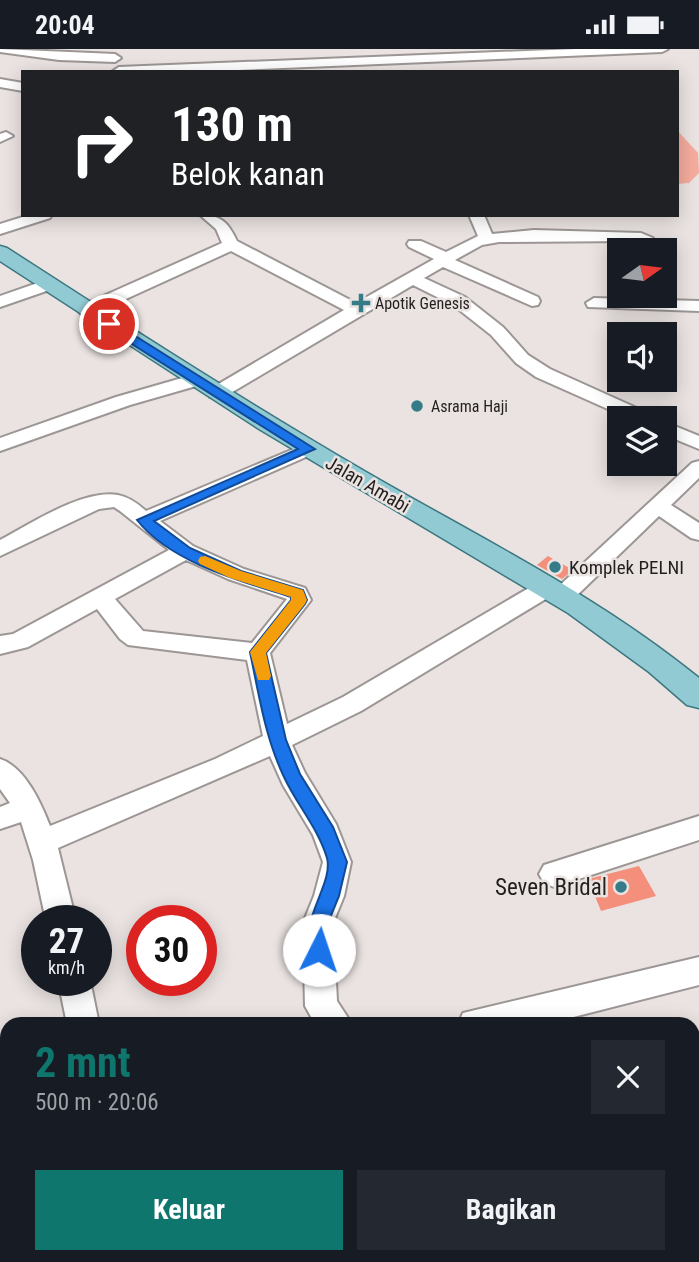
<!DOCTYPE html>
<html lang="id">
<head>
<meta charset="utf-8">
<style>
  :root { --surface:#171b24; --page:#242831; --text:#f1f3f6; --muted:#9ea1a6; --accent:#0f766e }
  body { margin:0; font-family:"Roboto Condensed",sans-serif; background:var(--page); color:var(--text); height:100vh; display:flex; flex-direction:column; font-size:26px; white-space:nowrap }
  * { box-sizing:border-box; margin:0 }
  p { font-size:23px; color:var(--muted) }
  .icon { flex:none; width:38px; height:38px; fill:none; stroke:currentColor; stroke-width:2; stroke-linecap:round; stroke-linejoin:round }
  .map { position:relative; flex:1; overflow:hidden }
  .sheet { position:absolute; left:0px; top:968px; width:700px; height:247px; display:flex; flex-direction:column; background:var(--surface); border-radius:21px 21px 0 0; box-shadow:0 4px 18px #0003 }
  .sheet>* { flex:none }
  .top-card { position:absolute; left:21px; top:21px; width:658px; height:147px; border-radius:0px; box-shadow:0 4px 18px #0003; background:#202124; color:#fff; overflow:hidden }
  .needle { width:46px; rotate:76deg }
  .tools { position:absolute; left:607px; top:189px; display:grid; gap:14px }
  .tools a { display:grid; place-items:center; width:70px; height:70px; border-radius:0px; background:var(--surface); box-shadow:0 4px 18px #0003; font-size:35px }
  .speed { position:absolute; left:21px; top:856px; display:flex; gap:14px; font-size:35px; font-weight:700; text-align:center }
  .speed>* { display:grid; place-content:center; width:91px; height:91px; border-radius:50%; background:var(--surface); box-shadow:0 4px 18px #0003; line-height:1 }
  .speed small { font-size:18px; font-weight:400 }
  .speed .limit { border:10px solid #d22; background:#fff; color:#111 }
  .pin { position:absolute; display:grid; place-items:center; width:60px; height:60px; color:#fff; margin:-30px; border:4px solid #fff; border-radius:50%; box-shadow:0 2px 7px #0007 }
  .me { position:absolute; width:77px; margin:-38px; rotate:4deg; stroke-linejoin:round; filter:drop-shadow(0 0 5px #0008) }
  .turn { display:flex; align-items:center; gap:24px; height:147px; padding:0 35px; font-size:32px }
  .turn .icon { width:91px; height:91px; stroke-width:2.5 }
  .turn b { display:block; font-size:49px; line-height:60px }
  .round { display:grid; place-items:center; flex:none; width:74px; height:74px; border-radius:0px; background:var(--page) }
  .overview { display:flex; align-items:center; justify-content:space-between; height:119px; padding:0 35px }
  h1 { font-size:42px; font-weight:700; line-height:52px; color:var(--accent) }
  .cta { display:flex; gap:14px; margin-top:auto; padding:14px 35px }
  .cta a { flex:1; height:80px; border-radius:0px; background:var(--accent); color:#fff; font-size:28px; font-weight:700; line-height:80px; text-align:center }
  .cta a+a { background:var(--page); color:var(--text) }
  .status { display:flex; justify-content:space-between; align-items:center; height:49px; padding:0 35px; background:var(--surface); direction:ltr }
  .status svg { height:19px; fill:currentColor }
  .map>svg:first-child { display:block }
</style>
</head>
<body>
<div class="status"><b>20:04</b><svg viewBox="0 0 49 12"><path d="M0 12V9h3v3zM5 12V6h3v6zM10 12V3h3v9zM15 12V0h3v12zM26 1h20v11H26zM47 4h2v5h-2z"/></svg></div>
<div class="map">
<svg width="699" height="1213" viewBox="0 0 699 1213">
  <rect width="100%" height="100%" fill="#eae3e1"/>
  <path fill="#f4ac9d" d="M677,81L698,104L699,124L689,134L677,135Z"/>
  <path fill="#f38f7b" d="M548,507L573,521L562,530L537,516Z
    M639,817L656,847L601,862L588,830Z"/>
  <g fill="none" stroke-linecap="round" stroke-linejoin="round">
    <defs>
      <path id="minor" d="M0,0L115,5L121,9L115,13L59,11L0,3Z
        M576,0H668L662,3L189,23L113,22L119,18Z
        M0,30L23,34V42L0,38Z
        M6,83L13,87L0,93V85Z
        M29,166H52L50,169L0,185V175Z
        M200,166C221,166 228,173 237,192L356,254L434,210L409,198L407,195L409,192H421L446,203L478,187L469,166H484L492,185L534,181L641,184L653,189L658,201H642L640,195L633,192L499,193L482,196L455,211L538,248L540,252L538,256L532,257L443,218L424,229L465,248L503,278L528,306L550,320L650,365L653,369H628L536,328L516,314L491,286L453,256L413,236L224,348H210L208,344L210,340L344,261L231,202L93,265H81L78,261L81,257L222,194L216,180Z
        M49,230L55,231L57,235L55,239L0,258V247Z
        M594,249L699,252V262L588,258L586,254Z
        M196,325L203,327L205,331L203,335L130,356L0,402V389L116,348Z
        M665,373L699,387V400L665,386Z
        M308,394L315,396L318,400L315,404L160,472L193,497L244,520L305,539L311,551L270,604L287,675L343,648L539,533L547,531L555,533L558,538L692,414L699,412V429L671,456L699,474V491L691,489L659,467L569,554L561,556L553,554L549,548L361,662L292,696L305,724L336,775L351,813L344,847L333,874L337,952L352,975H315L305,957L303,874L314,847L323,813L313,786L283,736L270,707L58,799L76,872H46L33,811L21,773L0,780V758L10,754L0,740V710C25,718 41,754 50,777L215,710L263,687L247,611L128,596L120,590L97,560L28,598L0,605V587L13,585L169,501L120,462L114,458L99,460L0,507V491C30,475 83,440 118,446C129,448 138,455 146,462ZM186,511L228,530L287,550L252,594L143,582L115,550Z
        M699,767V791L554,838L544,834L539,825L544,816Z
        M699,908V936L546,975H458L463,964Z
        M58,931H90L99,975H67Z
        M7,1039V1073L0,1076V1042Z
        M520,1208H557L559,1213H521Z"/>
      <path id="major" d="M0,197L7,199C126,276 244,352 366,423C480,489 597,546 699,629V659L687,656L649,623L568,564L259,380L0,212Z"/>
    </defs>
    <use href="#minor" stroke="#9c9695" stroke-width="4"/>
    <use href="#major" stroke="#3c7780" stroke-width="3"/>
    <use href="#minor" fill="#fff" fill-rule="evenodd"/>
    <use href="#major" fill="#92cad3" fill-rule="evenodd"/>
  </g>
  <path fill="#1a73e8" stroke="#114b97" stroke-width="2" d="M105,273H113L315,400L154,472L190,499L241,522L303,541L307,551L305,555L266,604L286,691L300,725L333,778L347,813L339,847L328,874L329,901L326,908L319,910L312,908C296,874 334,836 327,809C318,779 297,756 284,728C265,688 259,646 250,603L291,551V548C241,532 171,514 137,471L298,400L105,278Z"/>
  <path fill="#f59e0b" d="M205,507L241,522L303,541L307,551L305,555L266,604L271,627L269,631H258L250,603L291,551V548L230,529L200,515L198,512L200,508Z"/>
  <g fill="#367c88" stroke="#eae3e1" stroke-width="2.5">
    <path d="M357.5 243.5h7v7h7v7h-7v7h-7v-7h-7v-7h7z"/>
    <circle cx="417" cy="357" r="7"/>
    <circle cx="555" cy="518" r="7"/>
    <circle cx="621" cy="838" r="7"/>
  </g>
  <g text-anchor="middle" stroke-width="5" stroke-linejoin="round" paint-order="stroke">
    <g font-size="16" fill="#211f1e" stroke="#eae3e1" text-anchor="start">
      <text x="375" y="260">Apotik Genesis</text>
      <text x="431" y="363">Asrama Haji</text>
    </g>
    <g font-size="19" fill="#211f1e" stroke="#eae3e1">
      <text transform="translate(368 435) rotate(30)" y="7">Jalan Amabi</text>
    </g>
    <g font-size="19" fill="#211f1e" stroke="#eae3e1" text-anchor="start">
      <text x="569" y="525">Komplek PELNI</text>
    </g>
    <g font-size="23" fill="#211f1e" stroke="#eae3e1" text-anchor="end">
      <text x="607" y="846">Seven Bridal</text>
    </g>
  </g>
</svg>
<div class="tools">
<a><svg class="needle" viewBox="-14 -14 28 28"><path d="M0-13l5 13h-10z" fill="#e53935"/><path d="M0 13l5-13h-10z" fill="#9ea1a6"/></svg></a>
<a><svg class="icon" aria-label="sound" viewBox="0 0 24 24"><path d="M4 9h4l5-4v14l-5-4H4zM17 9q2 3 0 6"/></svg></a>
<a><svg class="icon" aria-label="layers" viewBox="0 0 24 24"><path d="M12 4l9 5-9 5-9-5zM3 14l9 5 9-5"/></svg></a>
</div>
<div class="speed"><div>27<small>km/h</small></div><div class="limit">30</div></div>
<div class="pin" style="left:109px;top:275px;background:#d93025"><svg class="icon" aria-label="arrive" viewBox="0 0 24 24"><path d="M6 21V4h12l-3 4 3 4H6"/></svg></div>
<svg class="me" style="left:319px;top:901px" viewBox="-20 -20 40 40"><circle r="19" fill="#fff"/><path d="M0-13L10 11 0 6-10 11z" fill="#1a73e8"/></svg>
<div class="top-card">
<div class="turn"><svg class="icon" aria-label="right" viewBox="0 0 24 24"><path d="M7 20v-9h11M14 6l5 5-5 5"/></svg><div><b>130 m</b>Belok kanan</div></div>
</div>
<section class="sheet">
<div class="overview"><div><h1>2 mnt</h1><p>500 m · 20:06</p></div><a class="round"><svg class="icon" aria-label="close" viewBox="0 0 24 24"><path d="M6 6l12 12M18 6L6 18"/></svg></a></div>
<div class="cta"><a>Keluar</a><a>Bagikan</a></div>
</section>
</div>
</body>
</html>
